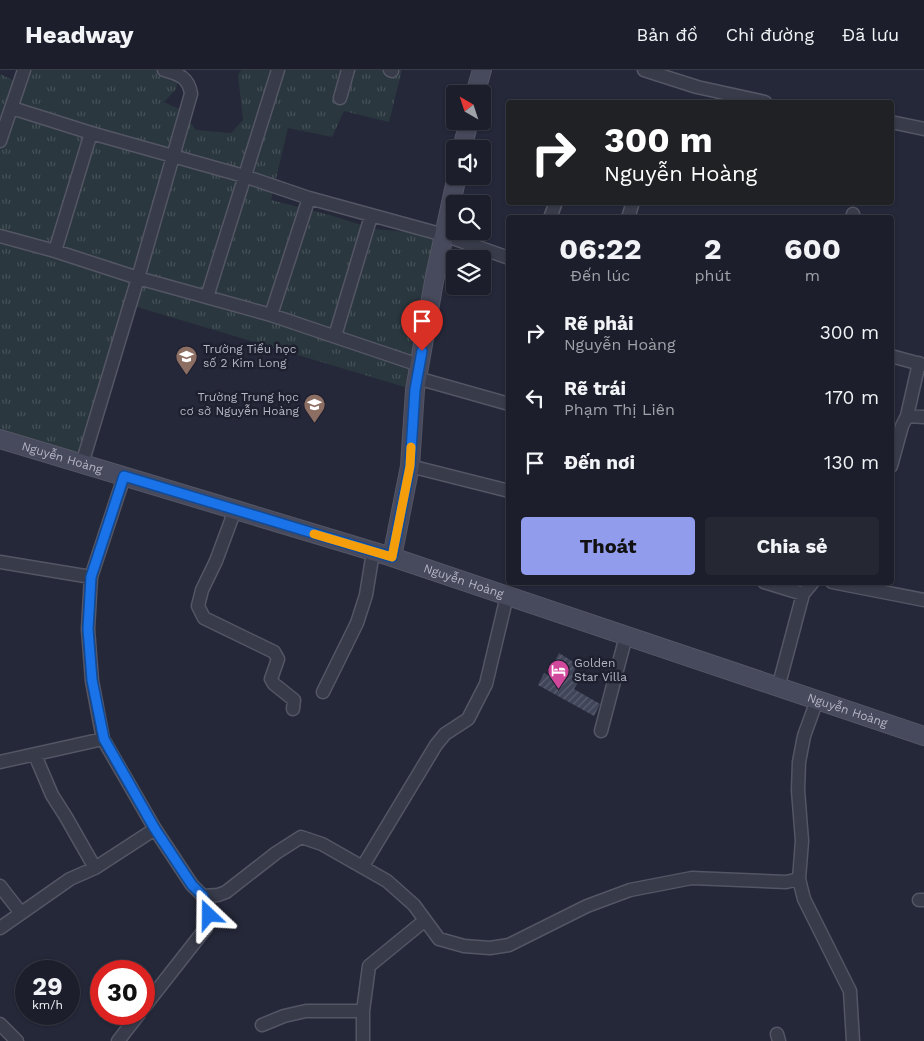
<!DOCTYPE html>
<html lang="vi">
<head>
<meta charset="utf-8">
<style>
  :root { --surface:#1c1e2b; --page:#252733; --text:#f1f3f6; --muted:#a0a2a9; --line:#3a3c47; --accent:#919ced }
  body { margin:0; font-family:"Work Sans",sans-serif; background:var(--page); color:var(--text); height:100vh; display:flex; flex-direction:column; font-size:19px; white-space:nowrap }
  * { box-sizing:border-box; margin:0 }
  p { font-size:16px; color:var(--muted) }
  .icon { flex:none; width:28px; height:28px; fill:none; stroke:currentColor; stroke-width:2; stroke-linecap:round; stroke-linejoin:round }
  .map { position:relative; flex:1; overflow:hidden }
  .details { position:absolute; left:506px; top:145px; width:388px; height:370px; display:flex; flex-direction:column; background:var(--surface); border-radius:5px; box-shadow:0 1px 4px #0004,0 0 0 1px var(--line) }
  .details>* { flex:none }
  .guide { position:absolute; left:506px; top:30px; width:388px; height:105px; border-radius:5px; box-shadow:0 1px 4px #0004,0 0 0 1px var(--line); background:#202124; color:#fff; overflow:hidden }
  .needle { width:32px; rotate:321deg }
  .fabs { position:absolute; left:446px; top:15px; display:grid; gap:10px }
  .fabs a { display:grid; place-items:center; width:45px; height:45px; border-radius:5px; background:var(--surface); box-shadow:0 1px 4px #0004,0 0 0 1px var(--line); font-size:25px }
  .speed { position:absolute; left:15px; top:890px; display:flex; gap:10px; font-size:25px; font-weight:700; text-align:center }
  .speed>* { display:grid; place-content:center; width:65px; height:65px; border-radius:50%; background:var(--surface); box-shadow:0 1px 4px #0004,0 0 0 1px var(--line); line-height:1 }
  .speed small { font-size:12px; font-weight:400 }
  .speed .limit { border:8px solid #d22; background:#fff; color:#111 }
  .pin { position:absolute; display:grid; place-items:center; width:42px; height:42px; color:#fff; margin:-51px -21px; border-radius:50% 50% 50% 0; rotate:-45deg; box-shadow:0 0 5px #0007 }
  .pin .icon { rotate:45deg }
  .me { position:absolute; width:55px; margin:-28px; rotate:337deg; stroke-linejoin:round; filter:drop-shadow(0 0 4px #0008) }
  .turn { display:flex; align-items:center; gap:18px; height:105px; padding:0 15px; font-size:22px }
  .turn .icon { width:65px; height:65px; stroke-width:2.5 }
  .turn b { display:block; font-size:35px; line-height:42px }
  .eta { display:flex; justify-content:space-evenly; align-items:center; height:85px; text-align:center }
  .eta b { font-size:30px; font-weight:700; line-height:35px }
  .cta { display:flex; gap:10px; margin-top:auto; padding:10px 15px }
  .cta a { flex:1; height:58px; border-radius:5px; background:var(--accent); color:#111; font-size:20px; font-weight:700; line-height:58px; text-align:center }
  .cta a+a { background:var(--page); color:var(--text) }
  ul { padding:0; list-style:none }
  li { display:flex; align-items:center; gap:15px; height:65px; padding:0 15px }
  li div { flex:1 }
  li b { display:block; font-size:19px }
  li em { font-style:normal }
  header { display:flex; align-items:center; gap:30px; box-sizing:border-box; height:70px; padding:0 25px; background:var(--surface); border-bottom:1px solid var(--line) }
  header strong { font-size:24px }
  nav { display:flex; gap:28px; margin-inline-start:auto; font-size:18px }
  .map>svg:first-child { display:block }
</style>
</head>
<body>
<header>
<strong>Headway</strong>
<nav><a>Bản đồ</a><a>Chỉ đường</a><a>Đã lưu</a></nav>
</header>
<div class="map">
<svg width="924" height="971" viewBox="0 0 924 971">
  <defs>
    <pattern id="grass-tufts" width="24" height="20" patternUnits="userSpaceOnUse" patternTransform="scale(1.25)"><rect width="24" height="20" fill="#2a373e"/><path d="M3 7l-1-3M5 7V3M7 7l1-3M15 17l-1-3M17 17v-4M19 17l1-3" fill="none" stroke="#465258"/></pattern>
    <pattern id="building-hatch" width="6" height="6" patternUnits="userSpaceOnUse" patternTransform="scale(1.25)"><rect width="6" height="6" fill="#414559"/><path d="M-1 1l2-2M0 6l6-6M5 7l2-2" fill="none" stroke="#5a5e6f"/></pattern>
  </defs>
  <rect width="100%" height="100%" fill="#252839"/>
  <path fill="url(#grass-tufts)" d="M27,0H180L176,19L164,32L181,40L196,60L231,63L243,50L238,5L241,0H402L389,52L344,41L332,67L288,58L271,130L330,145L374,159L444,165L415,320L127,234L82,386L0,362V4L19,13Z"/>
  <path fill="url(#building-hatch)" d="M559,583L578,595L574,601L582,606L574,619L600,634L594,646L538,615L544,603L553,608L561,594L555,591Z"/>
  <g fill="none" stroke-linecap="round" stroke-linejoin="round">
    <defs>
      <path id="street" d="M390,0L392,1
        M644,0L697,17L765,32
        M340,28L348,0
        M12,38L91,63L244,106L309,128L444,165L509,188
        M891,52L924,59
        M0,71L24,0
        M550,148L556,132
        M628,148L633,132
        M852,148L853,144
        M0,166L55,181L138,208L271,245L419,295
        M55,181L91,63
        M207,227L278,0
        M271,245L309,128
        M335,266L371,146
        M891,286L924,295
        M417,308L509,334
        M907,346L919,293
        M82,394L138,208L191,24C189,7 178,4 164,0
        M410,396L509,421
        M891,396L902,356L907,346L924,347
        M124,407L91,507L88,559L92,611L103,669L155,759L192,815L203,826L209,845L206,858L144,937
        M235,440L216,491L202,520L198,536L204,548L274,582L278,589L271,609L274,614L294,630L293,639
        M0,492L91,507
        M764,512L803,524
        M832,512L924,530
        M778,618L803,524L813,512
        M323,622L357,553L366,525L373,482
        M601,661L626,566
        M35,685L52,725L66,747L95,798
        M0,692L103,669
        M363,796L436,675L445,664L468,649L486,614L507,526
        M799,809L804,829L850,921L853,971
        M0,816L21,843
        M203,826L218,825L226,822L276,783L301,767L322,774L387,811L414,835L439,869L464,876L490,878L509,875L587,836L630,820L692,808L786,812L799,809L802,771L798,720L799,692L804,666L817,630
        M919,830H924
        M0,858L70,809L95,798L155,759
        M0,954L17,971
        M262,955L284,946L306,941H363
        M777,964L779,971
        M118,971L139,944
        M363,971V941L369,896L424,851"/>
      <g id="secondary">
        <path d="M475,24L482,0"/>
        <path d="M462,79L469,51"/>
        <path id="s1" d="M0,369L392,487L924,666"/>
        <path d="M392,487L410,396L415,320L435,206L457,106"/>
      </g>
    </defs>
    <use href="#street" stroke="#545665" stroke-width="15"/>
    <use href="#secondary" stroke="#545665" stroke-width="20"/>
    <use href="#street" stroke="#383b4a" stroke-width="12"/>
    <use href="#secondary" stroke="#47495c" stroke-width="18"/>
  </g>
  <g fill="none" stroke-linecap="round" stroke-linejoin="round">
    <defs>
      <path id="route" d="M209,845L203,826L192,815L155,759L104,669L92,610L88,559L91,507L124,406L392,487L410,396L415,320L422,281"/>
    </defs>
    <use href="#route" stroke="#114b97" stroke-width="12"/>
    <use href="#route" stroke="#1a73e8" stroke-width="9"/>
    <path stroke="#f59e0b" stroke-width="9" d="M314,464L392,487L410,396L411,377"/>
  </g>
  <defs>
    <symbol id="school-pin" viewBox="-11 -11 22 30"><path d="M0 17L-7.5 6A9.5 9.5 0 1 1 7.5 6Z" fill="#8d6e63" stroke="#1e202f"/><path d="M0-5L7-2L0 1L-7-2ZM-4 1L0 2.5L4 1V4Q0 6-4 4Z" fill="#fff"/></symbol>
    <symbol id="hotel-pin" viewBox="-11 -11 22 30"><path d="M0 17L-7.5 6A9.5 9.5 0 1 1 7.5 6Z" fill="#d1479c" stroke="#1e202f"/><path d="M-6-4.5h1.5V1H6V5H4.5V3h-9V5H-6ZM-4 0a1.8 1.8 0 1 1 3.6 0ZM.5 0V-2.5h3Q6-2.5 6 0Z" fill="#fff"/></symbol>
  </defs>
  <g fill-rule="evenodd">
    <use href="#school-pin" x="174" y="274" width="25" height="34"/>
    <use href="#school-pin" x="302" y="322" width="25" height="34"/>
    <use href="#hotel-pin" x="546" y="588" width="25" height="34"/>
  </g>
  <g text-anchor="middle" stroke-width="5" stroke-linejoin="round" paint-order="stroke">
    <g font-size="12" fill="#b4b6c5" stroke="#1e202f" text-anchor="start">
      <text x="203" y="283">Trường Tiểu học<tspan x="203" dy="14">số 2 Kim Long</tspan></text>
      <text x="299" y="331" text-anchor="end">Trường Trung học<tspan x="299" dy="14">cơ sở Nguyễn Hoàng</tspan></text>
      <text x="574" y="597">Golden<tspan x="574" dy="14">Star Villa</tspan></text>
    </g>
    <g font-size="12" fill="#b4b6c5" stroke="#1e202f">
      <text dy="4" stroke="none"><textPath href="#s1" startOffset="65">Nguyễn Hoàng</textPath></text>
      <text dy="4" stroke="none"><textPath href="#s1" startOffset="485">Nguyễn Hoàng</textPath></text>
      <text dy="4" stroke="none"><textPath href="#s1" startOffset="890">Nguyễn Hoàng</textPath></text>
    </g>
  </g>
</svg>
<div class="fabs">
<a><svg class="needle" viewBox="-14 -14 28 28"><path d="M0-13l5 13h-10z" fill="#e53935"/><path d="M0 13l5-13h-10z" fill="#a0a2a9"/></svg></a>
<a><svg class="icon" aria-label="sound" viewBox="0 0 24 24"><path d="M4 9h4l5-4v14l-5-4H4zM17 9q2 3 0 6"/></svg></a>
<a><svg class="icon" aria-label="search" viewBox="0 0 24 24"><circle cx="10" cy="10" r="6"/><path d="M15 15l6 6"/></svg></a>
<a><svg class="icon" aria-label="layers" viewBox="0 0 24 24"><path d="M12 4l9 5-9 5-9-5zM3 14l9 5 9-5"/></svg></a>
</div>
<div class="speed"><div>29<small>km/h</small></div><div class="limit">30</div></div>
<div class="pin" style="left:422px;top:281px;background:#d93025"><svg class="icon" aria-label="arrive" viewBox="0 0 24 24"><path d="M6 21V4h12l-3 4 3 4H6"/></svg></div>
<svg class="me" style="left:209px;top:845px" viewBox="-20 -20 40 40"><path d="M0-17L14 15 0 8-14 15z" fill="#1a73e8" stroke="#fff" stroke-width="4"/></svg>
<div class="guide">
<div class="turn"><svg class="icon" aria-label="right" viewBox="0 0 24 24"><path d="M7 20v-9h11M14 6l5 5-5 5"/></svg><div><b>300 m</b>Nguyễn Hoàng</div></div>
</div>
<section class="details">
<div class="eta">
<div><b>06:22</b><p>Đến lúc</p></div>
<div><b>2</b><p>phút</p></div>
<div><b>600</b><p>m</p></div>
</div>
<ul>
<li><svg class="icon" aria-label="right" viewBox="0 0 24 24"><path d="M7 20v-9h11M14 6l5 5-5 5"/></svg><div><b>Rẽ phải</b><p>Nguyễn Hoàng</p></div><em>300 m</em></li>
<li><svg class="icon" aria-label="left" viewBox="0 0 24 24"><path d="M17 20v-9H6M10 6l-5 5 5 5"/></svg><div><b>Rẽ trái</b><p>Phạm Thị Liên</p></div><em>170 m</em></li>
<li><svg class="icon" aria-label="arrive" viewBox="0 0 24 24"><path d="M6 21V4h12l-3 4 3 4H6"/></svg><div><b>Đến nơi</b></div><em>130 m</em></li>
</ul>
<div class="cta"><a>Thoát</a><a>Chia sẻ</a></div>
</section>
</div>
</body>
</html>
